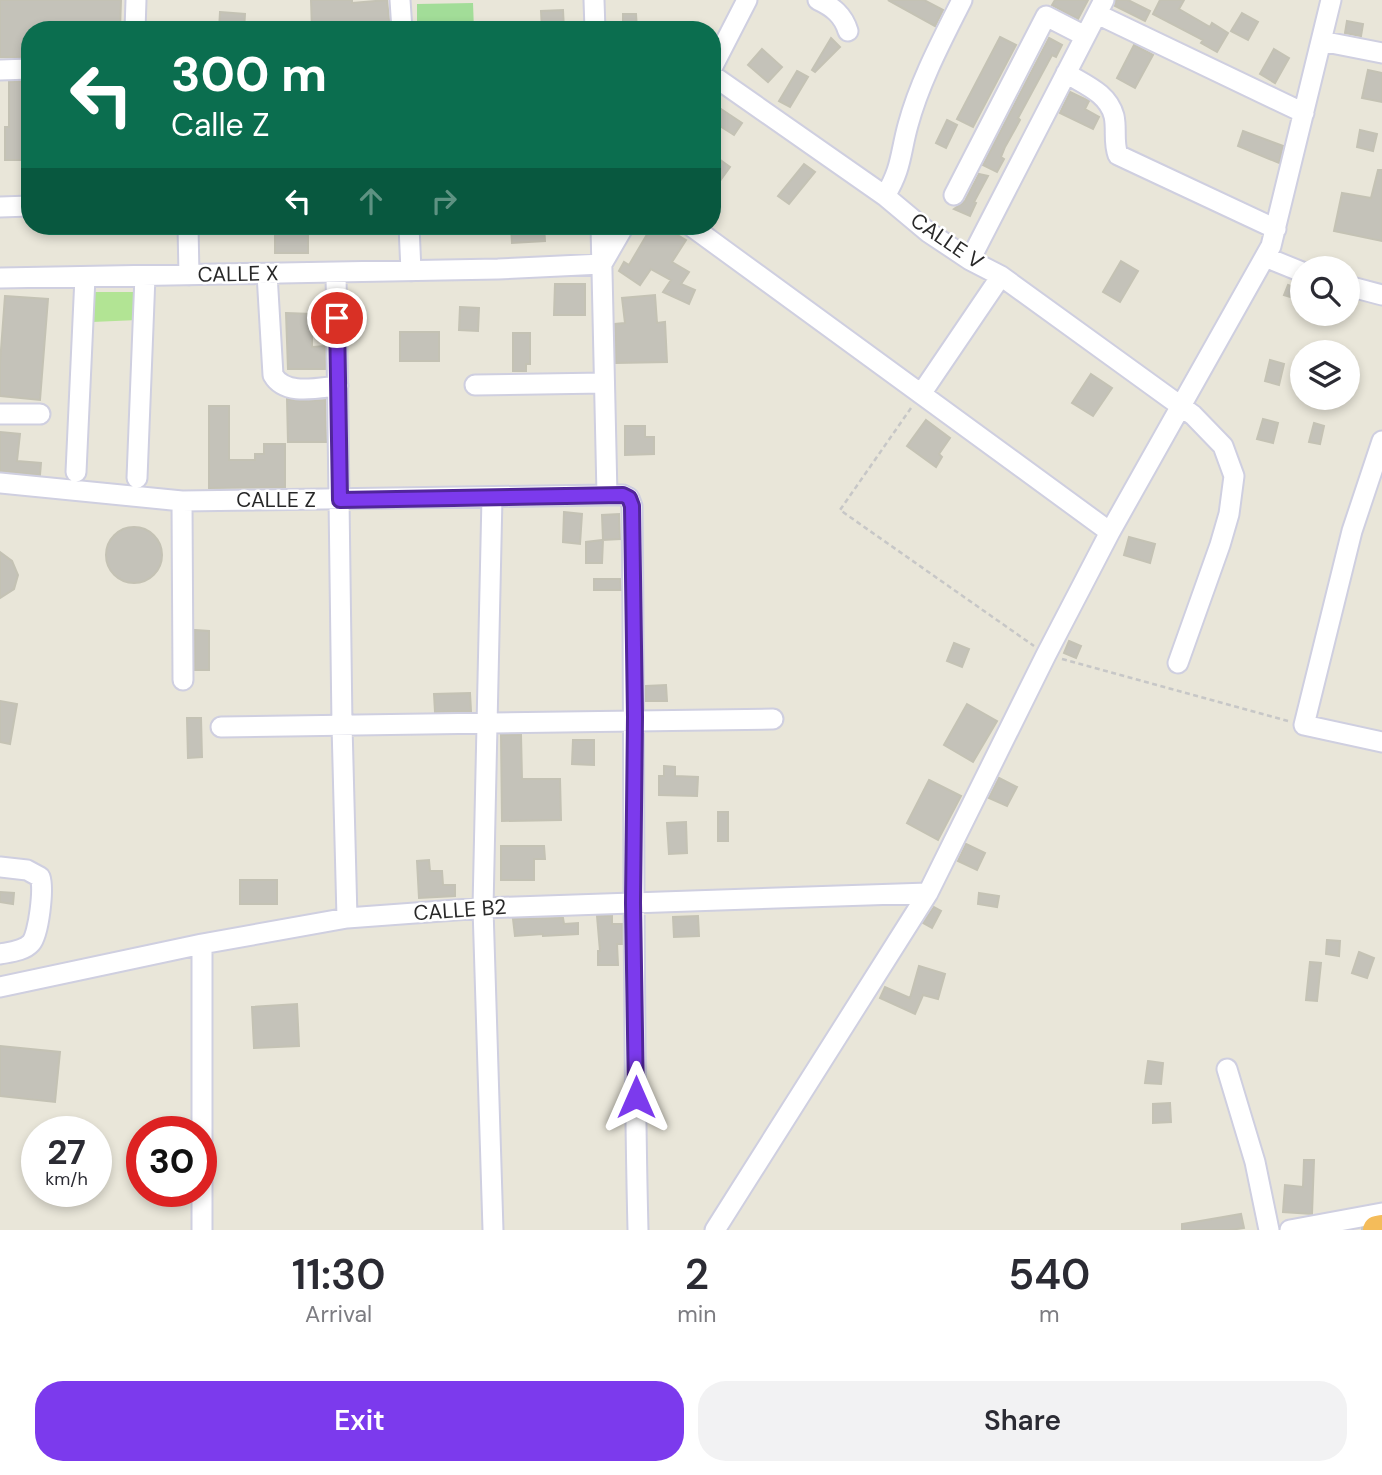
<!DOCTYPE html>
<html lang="en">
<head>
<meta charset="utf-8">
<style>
  :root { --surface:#fff; --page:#f2f2f3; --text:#2b2b33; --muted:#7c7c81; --accent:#7c3aed }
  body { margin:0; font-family:"DM Sans",sans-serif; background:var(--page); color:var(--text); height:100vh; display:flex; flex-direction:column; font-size:26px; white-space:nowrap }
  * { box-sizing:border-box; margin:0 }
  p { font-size:23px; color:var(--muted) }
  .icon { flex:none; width:38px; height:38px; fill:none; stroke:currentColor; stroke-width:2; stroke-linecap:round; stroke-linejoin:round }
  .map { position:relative; height:1230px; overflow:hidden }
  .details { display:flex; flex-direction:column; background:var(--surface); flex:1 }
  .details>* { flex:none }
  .banner { position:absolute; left:21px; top:21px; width:700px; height:214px; border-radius:28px; box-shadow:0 4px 10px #0003; background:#0b6e4f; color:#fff; overflow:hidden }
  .fabs { position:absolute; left:1290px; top:256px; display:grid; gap:14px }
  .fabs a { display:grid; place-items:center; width:70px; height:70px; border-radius:50%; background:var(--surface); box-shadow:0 4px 10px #0003; font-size:35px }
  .speed { position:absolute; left:21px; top:1116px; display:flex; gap:14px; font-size:35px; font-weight:700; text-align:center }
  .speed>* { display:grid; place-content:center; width:91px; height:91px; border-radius:50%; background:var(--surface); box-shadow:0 4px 10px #0003; line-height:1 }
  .speed small { font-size:18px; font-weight:400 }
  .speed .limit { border:10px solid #d22; background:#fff; color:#111 }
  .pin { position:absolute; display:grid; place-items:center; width:60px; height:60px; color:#fff; margin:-30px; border:4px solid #fff; border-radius:50%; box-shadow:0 2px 7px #0007 }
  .me { position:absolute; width:77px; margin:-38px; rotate:0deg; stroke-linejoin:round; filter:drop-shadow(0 0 5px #0008) }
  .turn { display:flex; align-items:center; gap:24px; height:147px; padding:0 35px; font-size:32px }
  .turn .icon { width:91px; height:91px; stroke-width:2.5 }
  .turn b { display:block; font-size:49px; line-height:60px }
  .lanes { display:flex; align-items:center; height:66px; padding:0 35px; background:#0003; justify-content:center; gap:35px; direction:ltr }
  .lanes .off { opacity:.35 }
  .eta { display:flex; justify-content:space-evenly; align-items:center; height:119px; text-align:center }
  .eta b { font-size:42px; font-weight:600; line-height:49px }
  .cta { display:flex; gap:14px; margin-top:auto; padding:14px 35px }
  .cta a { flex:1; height:80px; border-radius:28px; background:var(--accent); color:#fff; font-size:28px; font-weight:600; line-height:80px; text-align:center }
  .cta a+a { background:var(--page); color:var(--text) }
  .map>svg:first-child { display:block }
</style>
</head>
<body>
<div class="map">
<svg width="1382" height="1230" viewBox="0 0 1382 1230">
  <rect width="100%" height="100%" fill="#e9e6d9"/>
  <path fill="#a2dd98" d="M473,3L474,30H417V4Z"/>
  <path fill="#b2e494" d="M92,292H137L138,320L92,322Z"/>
  <path fill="#c4c2b9" stroke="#c4c2b4" stroke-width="2" d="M0,0H121L120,30H30V57H0Z
    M311,0H352V3L387,0L390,30H312Z
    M888,0H924L943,10L935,26Z
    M1055,0H1088L1078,19L1052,5Z
    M1116,0H1128L1150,11L1145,21L1115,6Z
    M1160,0H1184L1179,9L1210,27L1212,23L1228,33L1217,52L1201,43L1203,40L1153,14Z
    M563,10L564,30H542L541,11Z
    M220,12L245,14L244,30H219Z
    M1242,13L1258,22L1248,40L1231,31Z
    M623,14H636L637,30H623Z
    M1347,21L1363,24L1361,36L1345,33Z
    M1000,37L1016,45L973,127L957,119Z
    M831,38L840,47L815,72L812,70Z
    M1049,38L1062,45L1056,57L1052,55L1018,118L1020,120L1005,147L1001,157L1004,159L997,172L983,165Z
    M1134,45L1153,55L1135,88L1117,78Z
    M762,49L782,67L768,82L748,65Z
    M1274,49L1289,58L1275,83L1260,74Z
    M1368,70L1382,73V102L1362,98Z
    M797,71L808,77L790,107L779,101Z
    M30,81V160H5V127H9V82Z
    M1070,92L1089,101L1085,109L1099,117L1093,129L1060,113Z
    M718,107L742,123L734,135L712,121V116Z
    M947,120L957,125L946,148L936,143Z
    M1360,130L1377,134L1373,151L1357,147Z
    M1243,131L1283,146L1279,163L1238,146Z
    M712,154L730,167L712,192Z
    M804,164L815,172L789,204L778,196Z
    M1378,170H1382V241L1334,231L1342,193L1371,198Z
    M979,174L988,176L974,202L976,203L970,216L954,209L965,201Z
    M511,226H544L545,241L512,243Z
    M652,226H662L686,240L672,262L689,272L681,284L695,290L689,304L663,292L671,280L651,269L640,285L619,271L624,262L629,265Z
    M275,227H308V253H275Z
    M1121,261L1138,271L1120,302L1103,292Z
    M555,284H585V315H554Z
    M1288,285L1300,289L1297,299L1284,295Z
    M655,295L657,323L665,322L667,362L616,363L615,324L625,323L622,298Z
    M5,296L48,299L40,400L0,396V363Z
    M460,307L479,308L478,331L459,330Z
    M286,313L312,314V347L325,346V369H288Z
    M400,332H439V361H400Z
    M513,333H530V364H526V371H513Z
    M1270,360L1284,364L1279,385L1265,381Z
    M1091,374L1112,388L1093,416L1072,403Z
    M287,399L302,401L325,400L326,442H288Z
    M209,406H229V460H255V454H264V444H285V487L209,488Z
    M1263,419L1278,423L1273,443L1257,439Z
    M926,420L950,438L939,454L942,457L936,467L907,446Z
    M1314,423L1324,426L1320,444L1309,442Z
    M625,426H645V437H654V454L625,455Z
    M0,432L20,434L17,461L41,463L40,475L0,471Z
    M564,512L582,514L580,544L563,542Z
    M619,514L620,539L603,540L602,515Z
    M106 555a28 28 0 1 1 56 0a28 28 0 1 1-56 0Z
    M1129,537L1155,544L1150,563L1124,555Z
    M603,540L602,563H586V542Z
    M0,552L12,561L18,575L14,589L0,598Z
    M594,579H620L621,590H594Z
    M195,630L209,631V670H195Z
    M1069,641L1081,646L1076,658L1064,653Z
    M954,643L969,649L962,667L947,661Z
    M666,685L667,701H646V686Z
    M470,693L471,711L435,712L434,694Z
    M0,701L17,704L10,744L0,742Z
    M967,704L997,721L973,762L944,745Z
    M187,718H201L202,757L188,758Z
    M501,735H521L522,779H560L561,820L502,821Z
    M573,740H594V765L572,764Z
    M664,766L675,767V776L698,777L697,796L659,795V776H664Z
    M999,778L1017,787L1007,806L989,798Z
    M929,780L961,796L938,840L907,823Z
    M718,812H728V841H718Z
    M686,822L687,853L669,854L667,823Z
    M966,844L985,853L977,870L958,861Z
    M501,846H544L545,859H534V880H501Z
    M429,860L430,871H442L443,885H455V896L419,898L417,861Z
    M240,880H277V904H240Z
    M0,892L14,893L13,904L0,902Z
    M979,893L999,896L997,907L978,904Z
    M934,907L941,911L932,928L923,923Z
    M597,916H612V924H622V944H617L618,965H598V951H600Z
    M698,916L699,936L674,937L673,917Z
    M563,918L564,924L578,923V934L543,936V934L515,936L513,919Z
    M1327,940L1340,941L1339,956L1326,954Z
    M1359,952L1374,958L1367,978L1352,973Z
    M1310,962L1321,963L1317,1001L1306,1000Z
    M919,966L945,974L938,999L923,995L915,1014L880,998L885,987L910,998Z
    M297,1004L299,1046L254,1048L252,1007Z
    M0,1046L60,1052L55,1102L0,1096Z
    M1148,1061L1163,1063L1161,1084L1145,1083Z
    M1170,1103L1171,1122L1153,1123V1104Z
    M1304,1160H1314L1312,1214L1283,1212L1285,1185L1303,1187Z
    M1241,1214L1244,1228L1230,1230H1182V1224Z"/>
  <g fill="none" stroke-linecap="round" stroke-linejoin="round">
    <defs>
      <path id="minor" d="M400,0L402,30
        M594,0L595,30
        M818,0C833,7 843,15 848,31
        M1097,14L1304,113
        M135,30L136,0
        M1321,41L1382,53
        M712,68L747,0
        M0,70L30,69
        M1066,73C1085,85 1108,93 1114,116C1117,129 1113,142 1118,155L1276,229
        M712,75L885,196L928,232L970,260L1001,276L1193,415L1223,446L1234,476L1229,514L1220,545L1178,663
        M954,195L1046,16L1085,36
        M885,196C902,168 900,154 908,125C920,81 942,40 962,0
        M0,207L30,206
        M188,226L189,275
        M409,226L411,271
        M601,226L607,495
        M691,226L1110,532
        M1265,257L1302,272
        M970,260L1104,0
        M336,273L342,725L347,918
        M267,274L273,375C285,396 317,388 338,386
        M0,278L498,269L602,264L624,226
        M1348,286L1382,295
        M475,385L604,383
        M921,394L1001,276
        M0,414H40
        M1382,441L1352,531L1304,725L1382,742
        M76,472L85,277
        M137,478L145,276
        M0,483L182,501L607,495H623L629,498L632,506C635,747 632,989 638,1230
        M492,497L483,908L493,1230
        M182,501L183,680
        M221,727L773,719
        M0,867L27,870L40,877C44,888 39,934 31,943C24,951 10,952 0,954
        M0,987L202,944L347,918L483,908L928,893
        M1227,1069L1255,1162L1269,1230
        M202,1230V944
        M715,1230L928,893L1046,655L1110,532L1271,246L1331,0
        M1290,1230L1382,1213"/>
      <path id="highway" d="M1377,1230L1382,1229"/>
    </defs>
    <use href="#minor" stroke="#cfcfe0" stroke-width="23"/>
    <use href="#highway" stroke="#c7c7c7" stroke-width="32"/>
    <path stroke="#c7c7c7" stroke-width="2.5" stroke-dasharray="5 3.5" stroke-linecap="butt" d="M911,408L840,510L1034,646
      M1062,659L1288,721"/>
    <use href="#minor" stroke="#fff" stroke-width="19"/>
    <use href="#highway" stroke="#f4bc5a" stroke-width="28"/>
  </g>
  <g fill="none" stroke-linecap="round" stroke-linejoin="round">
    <defs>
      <path id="route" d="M337,318L340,500L623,495L629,498L632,506L635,717L633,903L636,1097"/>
    </defs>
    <use href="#route" stroke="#51269a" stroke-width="18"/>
    <use href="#route" stroke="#7c3aed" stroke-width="12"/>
  </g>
  <g text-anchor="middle" stroke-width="5" stroke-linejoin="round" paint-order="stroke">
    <g font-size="21" fill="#272727" stroke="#fff">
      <text transform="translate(947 241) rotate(34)" y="7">CALLE V</text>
      <text transform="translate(238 274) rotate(-1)" y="7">CALLE X</text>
      <text x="276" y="507">CALLE Z</text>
      <text transform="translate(460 910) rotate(-4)" y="7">CALLE B2</text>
    </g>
  </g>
</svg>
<div class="fabs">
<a><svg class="icon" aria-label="search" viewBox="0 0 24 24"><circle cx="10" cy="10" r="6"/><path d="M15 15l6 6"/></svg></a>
<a><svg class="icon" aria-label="layers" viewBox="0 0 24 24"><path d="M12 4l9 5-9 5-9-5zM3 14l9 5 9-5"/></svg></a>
</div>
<div class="speed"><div>27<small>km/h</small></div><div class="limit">30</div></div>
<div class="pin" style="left:337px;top:318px;background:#d93025"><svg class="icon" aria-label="arrive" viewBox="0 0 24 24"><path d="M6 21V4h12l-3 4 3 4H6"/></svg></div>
<svg class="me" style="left:636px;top:1097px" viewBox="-20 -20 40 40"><path d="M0-17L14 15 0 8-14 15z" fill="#7c3aed" stroke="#fff" stroke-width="4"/></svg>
<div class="banner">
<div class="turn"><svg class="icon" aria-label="left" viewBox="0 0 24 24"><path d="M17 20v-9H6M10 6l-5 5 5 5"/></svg><div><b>300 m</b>Calle Z</div></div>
<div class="lanes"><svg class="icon" aria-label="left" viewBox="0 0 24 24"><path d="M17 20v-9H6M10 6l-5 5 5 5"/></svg><svg class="icon off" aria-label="ahead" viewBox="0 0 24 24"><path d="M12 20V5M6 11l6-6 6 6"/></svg><svg class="icon off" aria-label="right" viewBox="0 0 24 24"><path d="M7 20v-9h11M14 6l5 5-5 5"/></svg></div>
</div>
</div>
<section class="details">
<div class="eta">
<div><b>11:30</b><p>Arrival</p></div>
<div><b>2</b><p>min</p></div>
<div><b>540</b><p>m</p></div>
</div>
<div class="cta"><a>Exit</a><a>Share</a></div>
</section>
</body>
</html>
